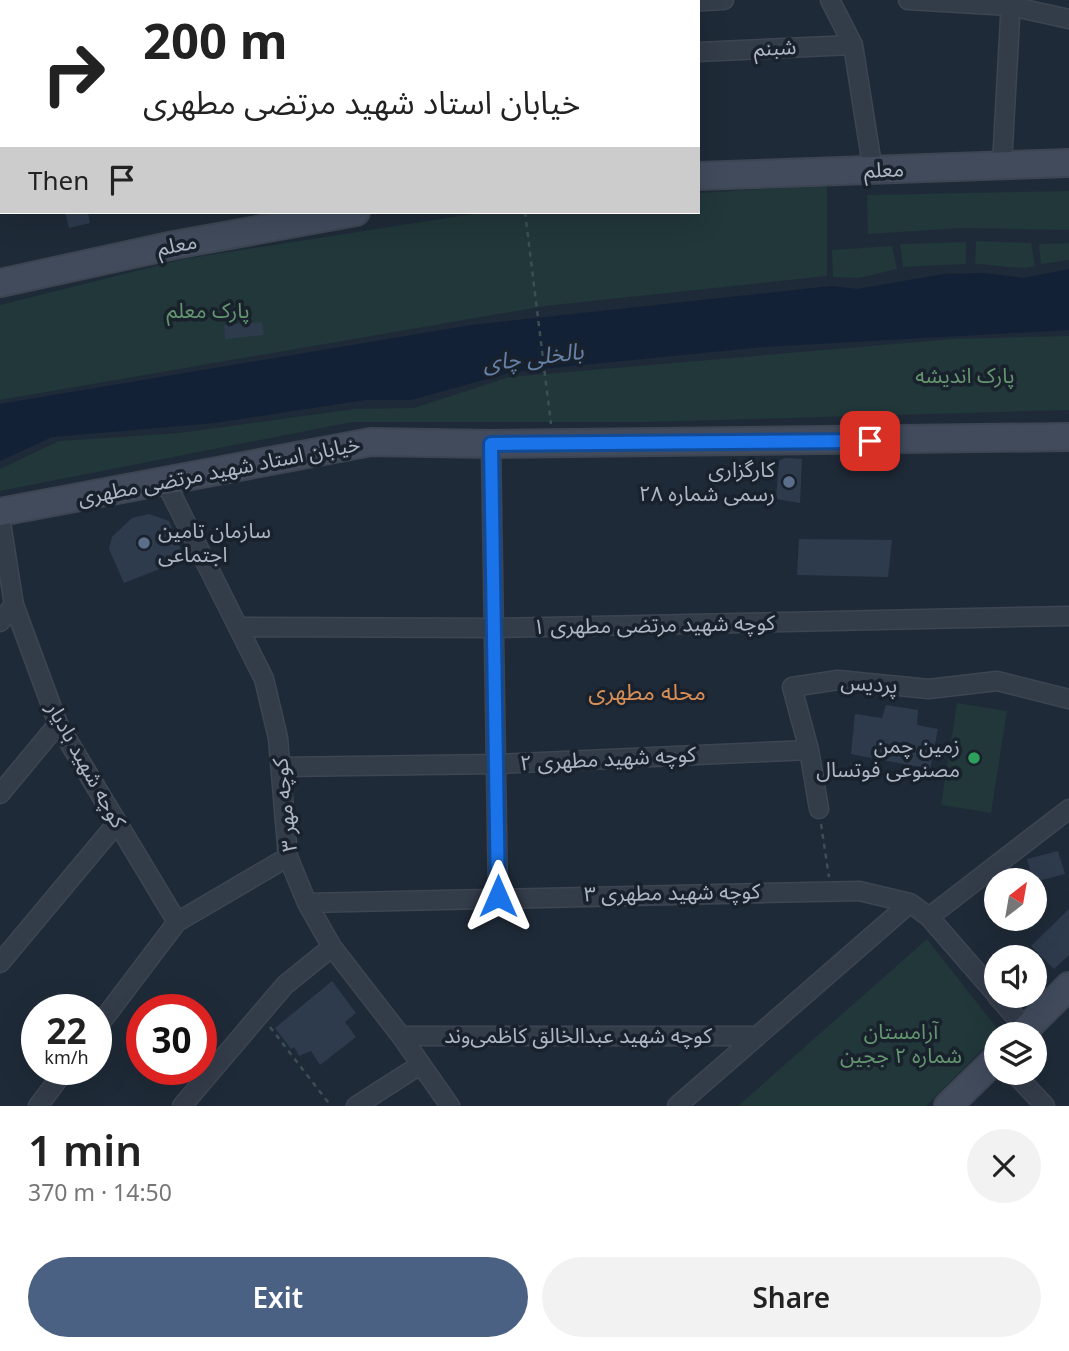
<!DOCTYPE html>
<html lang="en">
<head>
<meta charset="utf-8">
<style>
  :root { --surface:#fff; --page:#f2f2f2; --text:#222; --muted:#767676; --accent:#4b6184 }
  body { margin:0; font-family:"Noto Sans","Noto Sans Arabic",sans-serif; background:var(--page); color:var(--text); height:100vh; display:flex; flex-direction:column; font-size:26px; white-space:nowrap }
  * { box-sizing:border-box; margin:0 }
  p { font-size:23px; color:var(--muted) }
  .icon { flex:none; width:38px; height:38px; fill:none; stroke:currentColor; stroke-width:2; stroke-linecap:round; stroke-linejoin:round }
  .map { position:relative; height:1106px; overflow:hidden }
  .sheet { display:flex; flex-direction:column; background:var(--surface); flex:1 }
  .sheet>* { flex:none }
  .top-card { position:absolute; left:0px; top:0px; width:700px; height:214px; box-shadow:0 7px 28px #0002; background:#fff; color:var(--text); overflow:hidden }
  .needle { width:46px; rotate:31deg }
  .fabs { position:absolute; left:984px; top:868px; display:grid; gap:14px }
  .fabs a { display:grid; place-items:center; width:63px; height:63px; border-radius:50%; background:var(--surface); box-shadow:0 7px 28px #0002; font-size:35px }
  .speed { position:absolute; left:21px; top:994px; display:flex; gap:14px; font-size:35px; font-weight:700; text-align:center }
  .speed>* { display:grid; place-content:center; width:91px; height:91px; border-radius:50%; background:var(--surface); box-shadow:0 7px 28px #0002; line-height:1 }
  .speed small { font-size:18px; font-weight:400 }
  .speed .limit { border:10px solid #d22; background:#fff; color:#111 }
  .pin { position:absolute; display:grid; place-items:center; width:60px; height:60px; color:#fff; margin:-30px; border-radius:14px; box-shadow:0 4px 10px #0006 }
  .me { position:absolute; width:77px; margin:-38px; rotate:0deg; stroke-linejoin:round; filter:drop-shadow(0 0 5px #0008) }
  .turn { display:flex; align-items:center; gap:24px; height:147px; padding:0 28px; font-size:32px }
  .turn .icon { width:91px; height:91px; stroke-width:2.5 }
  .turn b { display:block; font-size:49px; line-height:60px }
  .then { display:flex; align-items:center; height:66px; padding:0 28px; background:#0003; gap:14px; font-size:26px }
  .round { display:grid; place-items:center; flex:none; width:74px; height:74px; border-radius:37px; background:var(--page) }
  .head { display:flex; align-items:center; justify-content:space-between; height:119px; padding:0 28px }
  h1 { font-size:42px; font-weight:600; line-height:52px }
  .button { display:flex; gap:14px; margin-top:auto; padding:14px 28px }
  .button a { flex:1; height:80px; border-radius:42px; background:var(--accent); color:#fff; font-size:28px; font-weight:600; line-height:80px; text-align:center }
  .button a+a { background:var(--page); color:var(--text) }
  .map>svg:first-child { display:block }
</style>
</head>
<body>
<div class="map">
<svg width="1069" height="1106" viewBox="0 0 1069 1106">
  <rect width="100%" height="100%" fill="#1f2a38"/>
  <path fill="#213739" d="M827,185V276L545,306L0,400V305L184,259L486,212H698V193Z
    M1069,191V230L962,228L868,234L867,195Z
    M976,241L1031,243L1035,266C1020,271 993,264 975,264Z
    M966,242V264L903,267L900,244Z
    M1069,243V260L1041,264L1039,244Z
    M892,246L897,269L859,278L833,277L832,250Z
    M1069,336V410L647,422H352L0,491V469L59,441L179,433L355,409L414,408L509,377L953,339Z
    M957,703L1007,711L991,813L941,805Z
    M927,939L1000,1032L926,1106H738Z"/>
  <path fill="#132136" d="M1069,269V330L763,347L512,372L411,400H365L215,423L52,437L0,461V404L471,325L832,286L858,289L943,274L985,273L1023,278Z"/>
  <path fill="#2e3b4d" d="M65,212H88L90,223L69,228Z
    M262,322L264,335L225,339L224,325Z
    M785,458L802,459L800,503L776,499L779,461Z
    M149,514L169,521L185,559L124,583L109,549L112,537L132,518Z
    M799,539L892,540L888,577L797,575Z
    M886,705L918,710L917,725L938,729L930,769L851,754L855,714L882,718Z
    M1058,851L1065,874L1034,882L1008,880V876L1030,870L1027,859Z
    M1069,909V955L1054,969L1031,946Z
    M332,981L356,1013L345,1022L356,1037L320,1065L311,1051L299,1056L294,1047L291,1049L275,1028Z"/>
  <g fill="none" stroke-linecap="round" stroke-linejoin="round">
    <defs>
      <path id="minor" d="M480,0L481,2
        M830,0L853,45L873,171
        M908,0L1010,6L1069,19
        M173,2L180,0
        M686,2L724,0
        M698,52L853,45
        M0,59L2,58
        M0,122L2,121
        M1002,165L1011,0
        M491,444L498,896
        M165,481L264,679L278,738L288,857L307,903L332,947L401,1036L450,1106
        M0,517L14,605L58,724L177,922
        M0,622L14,605
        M240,627L496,628L1069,616
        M281,767L498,764L809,750
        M0,794L58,724
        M819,809L809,750L792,687L838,680L929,689L997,681L1069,699
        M307,903L859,891L910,903L929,917L996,994
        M929,917L1069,809
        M0,963L117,823
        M997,996L1026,1029
        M96,1029L177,922L288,857
        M401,1036H755
        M1014,1073L1045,1106
        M38,1106L66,1069
        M182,1106L285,985L332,947
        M356,1106L420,1065
        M677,1106L910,903"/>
      <path id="secondary" d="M698,176L1069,163
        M0,283L174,245L356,212
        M0,512L371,442L491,444L1069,437
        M1021,1034L1069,986
        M948,1106L996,1059"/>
    </defs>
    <use href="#minor" stroke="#3d4552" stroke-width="21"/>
    <use href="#secondary" stroke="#3d4552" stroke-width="30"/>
    <path stroke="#3a5052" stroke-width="2.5" stroke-dasharray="5 5" stroke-linecap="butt" d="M525,212L551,424
      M821,824L829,877
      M270,1027L331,1106"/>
    <use href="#minor" stroke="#333c49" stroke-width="18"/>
    <use href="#secondary" stroke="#414b5c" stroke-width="26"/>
  </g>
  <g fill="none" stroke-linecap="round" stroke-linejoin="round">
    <defs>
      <path id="route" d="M498,896L491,444L870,441"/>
    </defs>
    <use href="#route" stroke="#114b97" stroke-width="18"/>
    <use href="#route" stroke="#1a73e8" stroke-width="12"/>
  </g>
  <g fill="#5c6f8a" stroke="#19212d" stroke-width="2.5">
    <circle cx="789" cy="482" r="7"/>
    <circle cx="144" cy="543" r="7"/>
  </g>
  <circle fill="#2e9e5b" stroke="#19212d" stroke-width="2.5" cx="974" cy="758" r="7"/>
  <g text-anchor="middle" stroke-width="7" stroke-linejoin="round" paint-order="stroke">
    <g font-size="21" fill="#adb7c5" stroke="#19212d">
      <text transform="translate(775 48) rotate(-3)" y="7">شبنم</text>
      <text transform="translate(884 170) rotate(-2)" y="7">معلم</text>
      <text transform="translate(177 245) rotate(-11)" y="7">معلم</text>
      <text transform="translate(219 471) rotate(-11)" y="7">خیابان استاد شهید مرتضی مطهری</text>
      <text transform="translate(654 625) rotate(-1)" y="7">کوچه شهید مرتضی مطهری ۱</text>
      <text transform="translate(869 684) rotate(4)" y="7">پردیس</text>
      <text transform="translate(608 759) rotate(-3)" y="7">کوچه شهید مطهری ۲</text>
      <text transform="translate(86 765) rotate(61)" y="7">کوچه شهید بادیار</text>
      <text transform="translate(285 805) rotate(-96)" y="7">کوچه مهر ۳</text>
      <text transform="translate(672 893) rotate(-1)" y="7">کوچه شهید مطهری ۳</text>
      <text x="578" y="1043">کوچه شهید عبدالخالق کاظمی‌وند</text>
    </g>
    <g font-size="21" fill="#649770" stroke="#19212d">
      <text x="208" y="318">پارک معلم</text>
      <text x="965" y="383">پارک اندیشه</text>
      <text x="901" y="1039">آرامستان<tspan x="901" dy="24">شماره ۲ ججین</tspan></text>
    </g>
    <g font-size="21" fill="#adb7c5" stroke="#19212d" text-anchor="end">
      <text x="775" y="477">کارگزاری<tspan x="775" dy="24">رسمی شماره ۲۸</tspan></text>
      <text x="158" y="538" text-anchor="start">سازمان تامین<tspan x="158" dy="24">اجتماعی</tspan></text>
      <text x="960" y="753">زمین چمن<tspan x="960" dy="24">مصنوعی فوتسال</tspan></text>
    </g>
    <g font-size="23" font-style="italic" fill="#6581a6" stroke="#19212d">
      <text transform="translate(533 357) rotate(-7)" y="8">بالخلی چای</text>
    </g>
    <g font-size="23" fill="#d78e57" stroke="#19212d">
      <text x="647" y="700">محله مطهری</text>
    </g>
  </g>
</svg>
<div class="fabs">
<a><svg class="needle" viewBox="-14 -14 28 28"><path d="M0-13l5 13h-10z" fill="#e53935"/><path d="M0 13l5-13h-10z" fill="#767676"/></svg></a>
<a><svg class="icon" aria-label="sound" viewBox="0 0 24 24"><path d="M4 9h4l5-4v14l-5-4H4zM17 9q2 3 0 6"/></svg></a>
<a><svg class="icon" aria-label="layers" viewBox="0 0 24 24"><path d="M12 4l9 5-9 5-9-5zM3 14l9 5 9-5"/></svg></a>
</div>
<div class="speed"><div>22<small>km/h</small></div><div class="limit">30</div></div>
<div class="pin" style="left:870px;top:441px;background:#d93025"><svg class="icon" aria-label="arrive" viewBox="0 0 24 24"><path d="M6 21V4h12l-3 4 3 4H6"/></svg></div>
<svg class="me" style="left:498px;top:896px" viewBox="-20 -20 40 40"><path d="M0-17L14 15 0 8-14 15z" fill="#1a73e8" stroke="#fff" stroke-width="4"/></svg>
<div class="top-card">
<div class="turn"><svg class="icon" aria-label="right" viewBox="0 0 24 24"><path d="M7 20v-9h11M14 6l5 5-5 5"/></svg><div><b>200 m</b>خیابان استاد شهید مرتضی مطهری</div></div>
<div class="then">Then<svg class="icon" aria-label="arrive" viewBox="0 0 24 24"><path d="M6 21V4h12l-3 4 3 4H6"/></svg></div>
</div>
</div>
<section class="sheet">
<div class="head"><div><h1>1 min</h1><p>370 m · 14:50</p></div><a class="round"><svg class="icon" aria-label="close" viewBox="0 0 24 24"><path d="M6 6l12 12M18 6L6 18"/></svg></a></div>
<div class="button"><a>Exit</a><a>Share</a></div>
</section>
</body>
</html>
